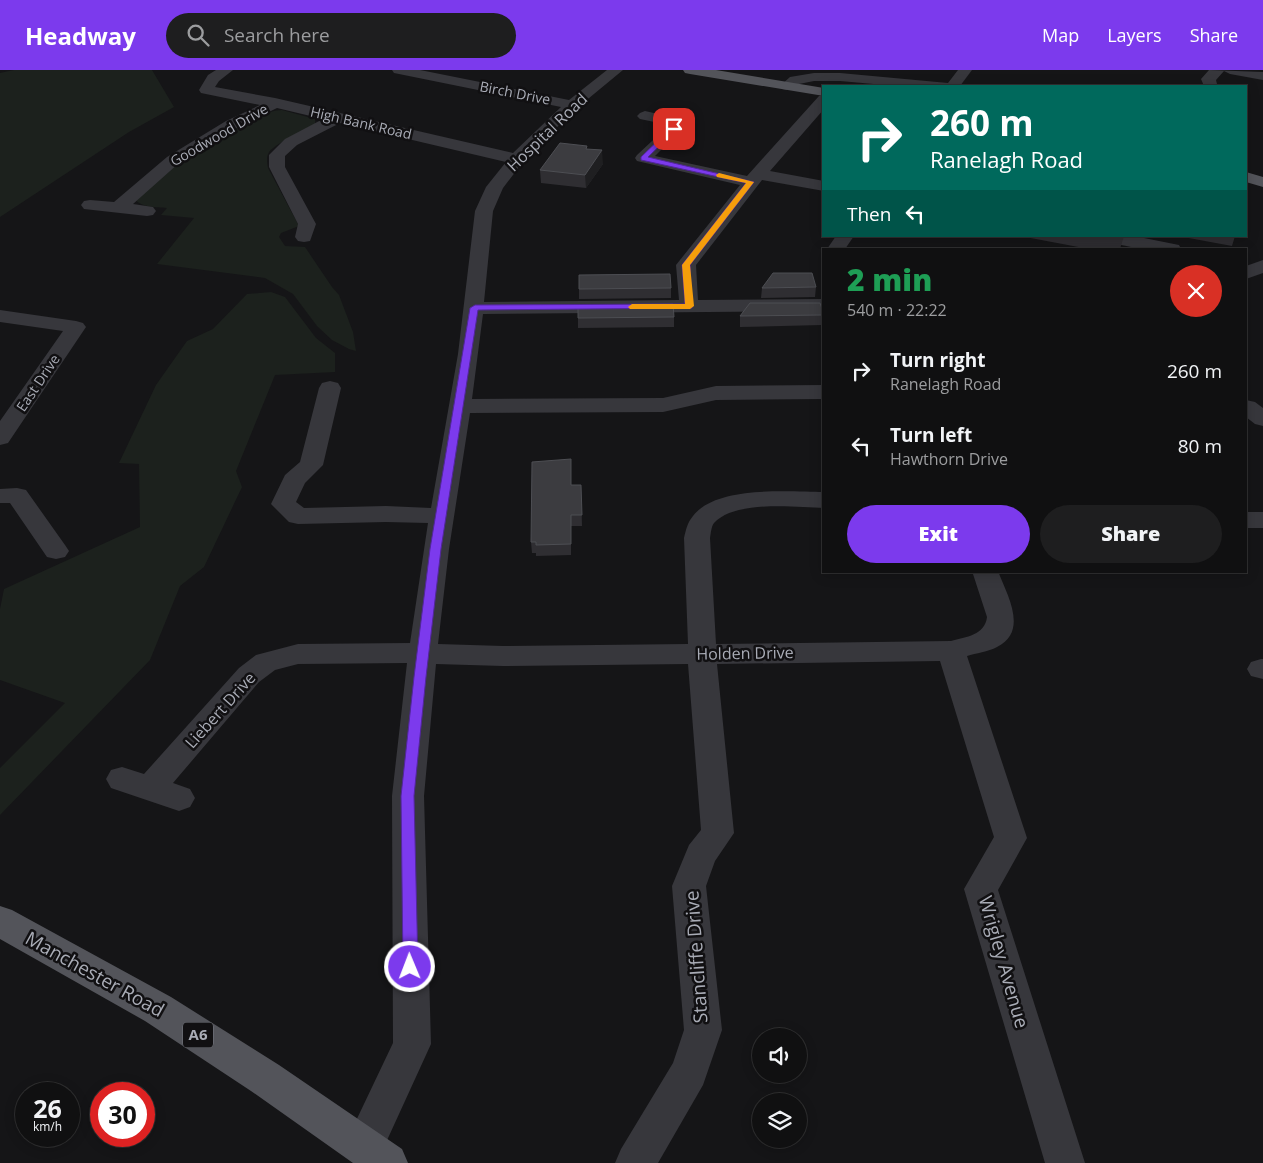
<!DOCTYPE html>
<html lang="en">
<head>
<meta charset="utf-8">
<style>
  :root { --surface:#101011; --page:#1e1e1f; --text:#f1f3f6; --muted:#9c9d9f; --line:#303031; --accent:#7c3aed }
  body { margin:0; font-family:"Open Sans",sans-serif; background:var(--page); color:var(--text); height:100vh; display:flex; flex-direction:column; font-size:19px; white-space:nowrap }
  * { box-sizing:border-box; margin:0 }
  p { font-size:16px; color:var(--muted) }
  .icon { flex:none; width:28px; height:28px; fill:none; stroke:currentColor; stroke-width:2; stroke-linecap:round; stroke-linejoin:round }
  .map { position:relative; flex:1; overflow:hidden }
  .details { position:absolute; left:822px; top:178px; width:425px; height:325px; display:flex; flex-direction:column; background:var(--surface); border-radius:0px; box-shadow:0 2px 12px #0003,0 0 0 1px var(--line) }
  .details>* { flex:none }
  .top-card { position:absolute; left:822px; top:15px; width:425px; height:152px; border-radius:0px; box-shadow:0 2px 12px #0003,0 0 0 1px var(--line); background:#00695c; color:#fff; overflow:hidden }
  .tools { position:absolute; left:752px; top:958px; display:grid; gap:10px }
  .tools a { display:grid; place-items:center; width:55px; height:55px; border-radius:50%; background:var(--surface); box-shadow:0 2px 12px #0003,0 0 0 1px var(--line); font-size:25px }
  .speed { position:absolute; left:15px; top:1012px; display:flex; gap:10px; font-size:25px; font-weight:700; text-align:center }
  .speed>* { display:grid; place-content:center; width:65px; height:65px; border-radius:50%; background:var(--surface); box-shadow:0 2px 12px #0003,0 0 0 1px var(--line); line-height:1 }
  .speed small { font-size:12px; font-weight:400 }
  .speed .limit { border:8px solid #d22; background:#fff; color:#111 }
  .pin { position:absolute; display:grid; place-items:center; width:42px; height:42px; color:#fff; margin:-21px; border-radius:10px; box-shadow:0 2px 8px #0006 }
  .me { position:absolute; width:55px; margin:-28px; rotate:359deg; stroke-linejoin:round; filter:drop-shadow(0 0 4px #0008) }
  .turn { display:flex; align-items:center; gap:18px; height:105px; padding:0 25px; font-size:22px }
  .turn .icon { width:65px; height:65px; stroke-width:2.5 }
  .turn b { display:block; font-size:35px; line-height:42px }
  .then { display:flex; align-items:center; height:48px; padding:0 25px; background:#0003; gap:10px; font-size:19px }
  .round { display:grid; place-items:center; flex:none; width:52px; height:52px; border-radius:26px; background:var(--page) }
  .head { display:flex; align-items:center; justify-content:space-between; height:85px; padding:0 25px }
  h1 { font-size:30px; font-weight:800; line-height:38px; color:#1e9e55 }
  .cta { display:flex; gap:10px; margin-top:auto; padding:10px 25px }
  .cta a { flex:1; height:58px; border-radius:30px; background:var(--accent); color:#fff; font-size:20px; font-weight:800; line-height:58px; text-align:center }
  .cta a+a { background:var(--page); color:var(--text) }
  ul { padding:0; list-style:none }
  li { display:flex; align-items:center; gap:15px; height:75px; padding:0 25px }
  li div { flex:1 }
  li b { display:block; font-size:19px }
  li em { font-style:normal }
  header { display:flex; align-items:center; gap:30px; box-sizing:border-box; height:70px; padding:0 25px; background:var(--accent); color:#fff }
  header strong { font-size:24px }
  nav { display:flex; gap:28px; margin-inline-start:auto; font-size:18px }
  .search { width:350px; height:45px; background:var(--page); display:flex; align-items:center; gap:12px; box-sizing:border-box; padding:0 18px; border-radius:28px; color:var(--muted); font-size:19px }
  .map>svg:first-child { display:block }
</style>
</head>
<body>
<header>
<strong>Headway</strong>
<div class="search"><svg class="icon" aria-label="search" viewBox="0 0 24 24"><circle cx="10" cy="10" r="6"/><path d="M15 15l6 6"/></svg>Search here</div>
<nav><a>Map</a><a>Layers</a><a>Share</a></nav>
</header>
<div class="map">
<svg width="1263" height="1093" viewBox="0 0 1263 1093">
  <rect width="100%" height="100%" fill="#151517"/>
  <path fill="#1c211d" d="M14,0H152L174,37L129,62L0,147V3Z
    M282,40L315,49V55C304,61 276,73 269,82C266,87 267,92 268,98L299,156L281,163L279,167L285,176L305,177L332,217L339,225L353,262L356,281L349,279L332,270L317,256L293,224L265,208L157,194L194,148L161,145L167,138C157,137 141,138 135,129C149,117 162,105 176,93C192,80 263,39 282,40Z
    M271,222L285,227L316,268L335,283V302L275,305L236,401L242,417L204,497L180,516L150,590L0,745V698L65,633L0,610V539L4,519L140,457L139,394L119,393L156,315L187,271L213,259L247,224Z"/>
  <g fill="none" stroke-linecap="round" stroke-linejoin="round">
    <path fill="#37373c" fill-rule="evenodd" d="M216,0H233L219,11L215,17L275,28L513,83L561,37L399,4L394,3L392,0H420L569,30L607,0H623L577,38L529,84L503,118L493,141L484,232L679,230L676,195L740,115L637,91L635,88L637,85L666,58L664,54L640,49L637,46L640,43L645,41L676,48L682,59L655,86L747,106L819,26L824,25V39L770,101L824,111V121L762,110L696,195L698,230L824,229V241L483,244L472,329L663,328L716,316L824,315V329L716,330L663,342L470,343L449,479L438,574L503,576L688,574L684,468C686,460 687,453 693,446C717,415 788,422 824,422V438C795,437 735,430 714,453C711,457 711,463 710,468L716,574L951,571C966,567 985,565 987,547L972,501H998C1007,525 1029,561 997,577C988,582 976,583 967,586L1027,768L998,820L1085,1093H1045L964,819L994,767L940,591L717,594L734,763L715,791L706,816L722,960L703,1015L658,1093H615L621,1079L673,993L684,960L672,816L689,775L701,760L688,594L503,596L436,594L424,726L431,974L378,1090C369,1093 359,1093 350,1090L344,1076L393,973L392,726L407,593L298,594L275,600L259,612L173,713L190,719L195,728L190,737L179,741L111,718L106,709L111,700L122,697L144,704L239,598L256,585L298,574L410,573L428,453L386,452L298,454L289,452L271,434L285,405L300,392L319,318L322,313L330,311L338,313L341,318L323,395L305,413L296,432L304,438L386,436L431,438L458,284L475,141L486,117L506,92L340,53L297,75L285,86V97L316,154L310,171L304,172L298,171L295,167L298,154L269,97V85L285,69L323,49L277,38L238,57L179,93L133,134L153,137L156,141L153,145L147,146L84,139L81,135L84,131L90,130L114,132L167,87L226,51L260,35L201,23L199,20L208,5Z
      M958,0H972L960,16H896L840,11H814L799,14L787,20L782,19L780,16L790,7L814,3H840L948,13Z
      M1209,0L1263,2V10L1230,4L1224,1L1216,10L1217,14L1216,16H1204L1201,9Z
      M836,166H854L845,179H827Z
      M1094,166H1134L1179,175L1181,179H1141L1097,170Z
      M1263,190V203L1246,209V196Z
      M0,240L76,251L83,253L86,257L8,373L0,375V351L63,261L0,252Z
      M1246,330L1255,332L1263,338V356L1255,354L1246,347Z
      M17,418L26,420L65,475L69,481L65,487L56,489L47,487L10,433H0V419Z
      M1246,442H1263V458H1246Z
      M1261,589H1263V609L1251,606L1247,599L1251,592Z"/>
    <path fill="#53545a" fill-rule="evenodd" d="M683,0H716L824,18V26L690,4L685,3Z
      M1246,102L1263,107V117L1246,112Z
      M0,836L12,840L171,927L279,995L402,1079L408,1093H353L251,1021L145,951L0,869Z"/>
  </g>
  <path fill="#2f2e32" d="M587,79L603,94L586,118L541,113L540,100Z
    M1020,166H1124L1120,179H1089Z
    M1178,166H1235L1232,176Z
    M816,217L815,227L761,228L762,218Z
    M671,218V228L579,229V219Z
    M824,245L822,255L740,257V246Z
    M674,247V257L578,258V248Z
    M571,400V415H581L582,456H571V485L536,486V483H532L531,472Z"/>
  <path fill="#1f1f21" d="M602,80L603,94L586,118L585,105Z"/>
  <path fill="#3c3c40" stroke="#4d4e53" d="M560,73L587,76L586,79L602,80L585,105L540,100Z
    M773,203H812L816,217L762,218Z
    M670,204L671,218L579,219V205Z
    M750,233H820L824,245L740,246Z
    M673,234L674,247L578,248V235Z
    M571,389V415H581L582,445H571V474L536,475V472H531L532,392Z"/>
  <path fill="#7c3aed" stroke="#51269a" d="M672,57L677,59L648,87L754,112L690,195L692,238L478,240L441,479L426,607L414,726L418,897L416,902L410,904L405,902L403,897L401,726L414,607L430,479L470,238L475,235L685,234L682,195L746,113L641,90V87Z"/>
  <path fill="#f59e0b" d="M719,103L754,112L690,195L694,236L690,239H630L628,237L632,234H685L682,195L746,113L717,107L716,105Z"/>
  <g text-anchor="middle" stroke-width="5" stroke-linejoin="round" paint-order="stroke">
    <g font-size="14" fill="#a9acb6" stroke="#111012">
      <text transform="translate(515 23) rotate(11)" y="5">Birch Drive</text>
      <text transform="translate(361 53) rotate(13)" y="5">High Bank Road</text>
      <text transform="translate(219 65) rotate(-30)" y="5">Goodwood Drive</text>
      <text transform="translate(38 313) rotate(-56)" y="5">East Drive</text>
    </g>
    <rect fill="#111012" stroke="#7b7d85" stroke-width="1" x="183" y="952.5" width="30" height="25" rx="4"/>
    <g font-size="15" font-weight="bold" fill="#a9acb6">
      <text x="198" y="970">A6</text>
    </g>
    <g font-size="16" fill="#a9acb6" stroke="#111012">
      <text transform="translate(547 62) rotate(-44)" y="6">Hospital Road</text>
      <text transform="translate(745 583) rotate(-1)" y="6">Holden Drive</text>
      <text transform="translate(220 640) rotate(-48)" y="6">Liebert Drive</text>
    </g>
    <g font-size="19" fill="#a9acb6" stroke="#111012">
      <text transform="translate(696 887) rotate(-94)" y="7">Stancliffe Drive</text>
      <text transform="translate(1004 892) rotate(74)" y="7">Wrigley Avenue</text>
      <text transform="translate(95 904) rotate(29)" y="7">Manchester Road</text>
    </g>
  </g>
</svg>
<div class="tools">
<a><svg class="icon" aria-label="sound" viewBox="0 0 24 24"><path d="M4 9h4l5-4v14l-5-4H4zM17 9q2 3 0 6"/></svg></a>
<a><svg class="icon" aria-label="layers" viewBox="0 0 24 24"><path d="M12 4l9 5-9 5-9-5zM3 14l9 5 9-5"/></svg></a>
</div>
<div class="speed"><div>26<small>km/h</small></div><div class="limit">30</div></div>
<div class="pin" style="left:674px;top:59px;background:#d93025"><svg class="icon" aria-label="arrive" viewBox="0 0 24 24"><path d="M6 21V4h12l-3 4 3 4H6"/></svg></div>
<svg class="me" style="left:410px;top:897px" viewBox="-20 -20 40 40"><circle r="17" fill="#7c3aed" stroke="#fff" stroke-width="3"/><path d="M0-11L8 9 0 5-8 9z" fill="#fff"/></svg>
<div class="top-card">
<div class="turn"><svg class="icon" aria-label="right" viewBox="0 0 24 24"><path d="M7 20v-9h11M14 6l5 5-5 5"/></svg><div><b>260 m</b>Ranelagh Road</div></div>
<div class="then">Then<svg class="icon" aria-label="left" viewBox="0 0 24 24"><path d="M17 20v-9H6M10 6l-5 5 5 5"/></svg></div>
</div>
<section class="details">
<div class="head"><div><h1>2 min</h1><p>540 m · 22:22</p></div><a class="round" style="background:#d93025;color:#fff"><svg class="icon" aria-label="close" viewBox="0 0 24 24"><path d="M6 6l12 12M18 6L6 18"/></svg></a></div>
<ul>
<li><svg class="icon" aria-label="right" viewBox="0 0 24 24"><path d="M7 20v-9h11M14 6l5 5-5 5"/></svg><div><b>Turn right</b><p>Ranelagh Road</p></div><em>260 m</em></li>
<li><svg class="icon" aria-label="left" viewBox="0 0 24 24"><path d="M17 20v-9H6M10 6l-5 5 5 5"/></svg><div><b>Turn left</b><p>Hawthorn Drive</p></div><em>80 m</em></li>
</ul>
<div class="cta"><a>Exit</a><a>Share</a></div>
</section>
</div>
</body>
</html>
